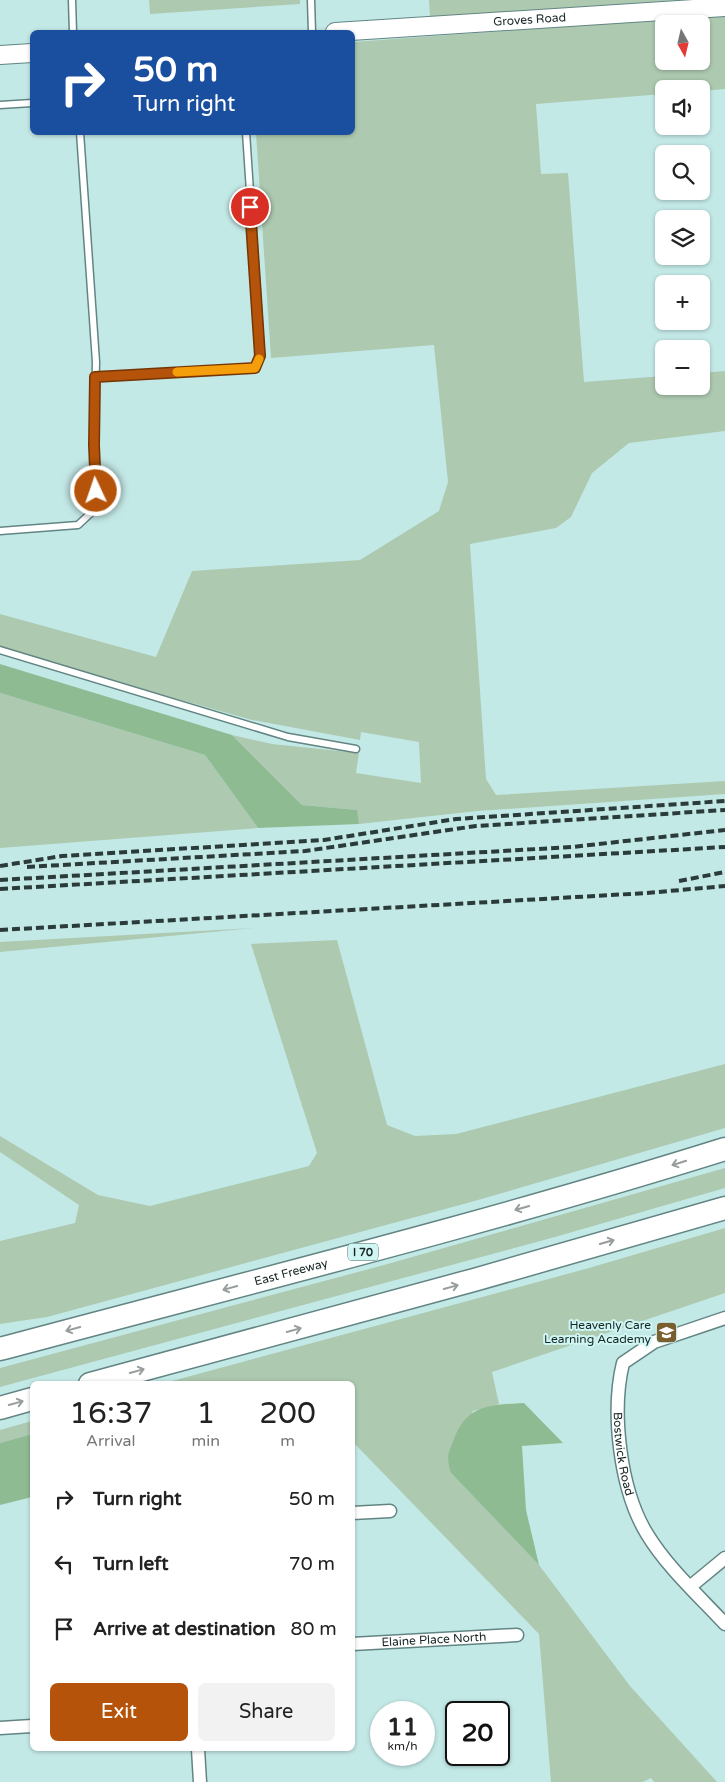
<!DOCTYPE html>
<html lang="en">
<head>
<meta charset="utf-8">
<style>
  :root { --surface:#fff; --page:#f2f2f2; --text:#222; --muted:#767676; --accent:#b45309 }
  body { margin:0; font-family:"Varela Round",sans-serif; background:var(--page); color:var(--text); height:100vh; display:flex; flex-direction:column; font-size:19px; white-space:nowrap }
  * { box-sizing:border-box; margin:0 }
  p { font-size:16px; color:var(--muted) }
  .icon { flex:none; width:28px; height:28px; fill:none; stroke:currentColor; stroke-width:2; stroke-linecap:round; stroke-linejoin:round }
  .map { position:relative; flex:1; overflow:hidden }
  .panel { position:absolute; left:30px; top:1381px; width:325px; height:370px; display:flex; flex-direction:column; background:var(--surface); border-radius:8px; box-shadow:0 1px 4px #0004 }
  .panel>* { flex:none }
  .top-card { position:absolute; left:30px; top:30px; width:325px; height:105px; border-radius:8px; box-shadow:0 1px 4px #0004; background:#1a4fa0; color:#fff; overflow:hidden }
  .needle { width:32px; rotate:172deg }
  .buttons { position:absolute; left:655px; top:15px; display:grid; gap:10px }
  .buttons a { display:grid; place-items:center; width:55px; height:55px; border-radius:8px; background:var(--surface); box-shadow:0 1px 4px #0004; font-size:25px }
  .speed { position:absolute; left:370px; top:1701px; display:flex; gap:10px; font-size:25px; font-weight:700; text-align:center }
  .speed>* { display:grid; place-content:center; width:65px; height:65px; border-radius:50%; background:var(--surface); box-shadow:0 1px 4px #0004; line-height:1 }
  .speed small { font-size:12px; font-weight:400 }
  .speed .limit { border:2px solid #111; border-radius:8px; background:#fff; color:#111 }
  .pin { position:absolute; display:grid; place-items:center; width:42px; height:42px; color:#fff; margin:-21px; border:2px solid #fff; border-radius:50%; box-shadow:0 1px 5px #0007 }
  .me { position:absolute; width:55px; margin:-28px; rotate:357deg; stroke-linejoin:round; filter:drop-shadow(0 0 4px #0008) }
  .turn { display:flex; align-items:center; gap:18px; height:105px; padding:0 20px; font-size:22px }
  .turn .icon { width:65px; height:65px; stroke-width:2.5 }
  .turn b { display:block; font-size:35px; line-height:42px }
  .eta { display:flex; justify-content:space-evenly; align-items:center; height:85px; text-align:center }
  .eta b { font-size:30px; font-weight:600; line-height:35px }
  .button { display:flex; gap:10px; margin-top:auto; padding:10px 20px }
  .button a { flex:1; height:58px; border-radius:8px; background:var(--accent); color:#fff; font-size:20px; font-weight:600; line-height:58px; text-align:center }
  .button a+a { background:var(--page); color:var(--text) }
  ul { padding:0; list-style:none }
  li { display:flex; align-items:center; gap:15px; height:65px; padding:0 20px }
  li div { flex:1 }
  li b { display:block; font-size:19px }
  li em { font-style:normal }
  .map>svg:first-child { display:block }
</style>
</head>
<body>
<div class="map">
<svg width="725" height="1782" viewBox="0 0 725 1782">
  <rect width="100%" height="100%" fill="#c3e9e7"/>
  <path fill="#adc9b0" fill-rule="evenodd" d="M149,0H300V4L150,14Z
    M429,0H679L430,17Z
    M725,15V89L701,91V89H664V94L536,104L541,174L568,173L584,382L664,376V386H701V373L725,371V431L629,443L592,473L571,517L556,528L470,544L486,779L496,795L725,781V794L477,811L359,824L356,810L302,805L232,735L272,744L359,753L356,773L421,783L419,742L361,732L360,740L252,720L0,649V614L156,657L192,571L360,560L439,511L448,482L434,345L271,358L256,133L352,132L353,42ZM664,24H701V61H664Z
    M0,693L205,755L258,828L0,848Z
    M254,928L0,952V942Z
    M337,940L387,1125L415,1136L456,1134L725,1064V1128L471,1202L47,1317L0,1324V1241L75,1223L79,1205L0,1152V1136L98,1195L150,1206L309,1166L317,1153L251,944Z
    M725,1168V1188L555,1237L0,1387V1368L384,1265Z
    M725,1228V1293L492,1372L499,1404L473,1411L451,1473L539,1565L630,1686L717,1782H654L651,1778L643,1782H551L539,1634L353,1442L352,1384H161L589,1268Z
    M32,1421V1434L0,1443V1430Z"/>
  <path fill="#8fbb93" d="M0,664L232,735L302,805L357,810L359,824L258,828L205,755L0,693Z
    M524,1403L563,1443L522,1446L526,1510L539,1565L451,1473C446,1457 448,1454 454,1439C467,1404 491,1405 524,1403Z
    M32,1434V1497L0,1505V1443Z"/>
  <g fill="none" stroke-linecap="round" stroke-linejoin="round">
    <defs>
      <path id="lane" d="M72,0L73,32
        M311,0L312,32
        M0,105L32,103
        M95,377L255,368L261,356L246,132
        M0,531L78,525L93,511L96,491L94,445L96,362L80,132
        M0,650L288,737L356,749"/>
      <g id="street">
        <path id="s1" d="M725,1318L654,1342L623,1363C611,1412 620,1490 647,1534C667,1567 699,1596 725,1624"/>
        <path d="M352,1513L390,1511"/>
        <path d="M691,1586L725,1558"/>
        <path id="s2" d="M352,1644L517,1635"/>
        <path d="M0,1728L32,1726"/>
        <path d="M198,1749L200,1782"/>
      </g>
      <g id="secondary">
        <path id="s3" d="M335,32L725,7"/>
        <path d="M0,55L32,53"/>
      </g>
      <g id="highway">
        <path id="s4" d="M0,1349C242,1284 486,1224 725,1149"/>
        <path d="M90,1384L474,1280L725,1208"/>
        <path d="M0,1408L32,1399"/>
      </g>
    </defs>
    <use href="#lane" stroke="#628583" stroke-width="9"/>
    <use href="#street" stroke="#628583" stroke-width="15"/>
    <use href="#secondary" stroke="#628583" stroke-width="20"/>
    <use href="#highway" stroke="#628583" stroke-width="25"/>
    <use href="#lane" stroke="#fff" stroke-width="6"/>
    <use href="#street" stroke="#fff" stroke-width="12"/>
    <use href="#secondary" stroke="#fff" stroke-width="18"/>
    <use href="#highway" stroke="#fff" stroke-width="22"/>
    <path stroke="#2a3b3a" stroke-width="4" stroke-dasharray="8 4" stroke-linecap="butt" d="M0,866L62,856L324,840L456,819L725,801
      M27,867L305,851L476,826L725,810
      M0,880L572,847L725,830
      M679,881L725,872
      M0,889L725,847
      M0,930L647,893L725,886"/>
  </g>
  <defs><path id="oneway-shaft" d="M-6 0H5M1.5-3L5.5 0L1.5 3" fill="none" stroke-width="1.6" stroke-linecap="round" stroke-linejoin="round" transform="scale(1.25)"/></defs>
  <g stroke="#979d9d">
    <use href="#oneway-shaft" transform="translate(679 1163) rotate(162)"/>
    <use href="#oneway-shaft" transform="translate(522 1208) rotate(164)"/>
    <use href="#oneway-shaft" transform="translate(607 1242) rotate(-16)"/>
    <use href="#oneway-shaft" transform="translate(451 1287) rotate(-15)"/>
    <use href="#oneway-shaft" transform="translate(230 1288) rotate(165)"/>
    <use href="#oneway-shaft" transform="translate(73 1329) rotate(165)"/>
    <use href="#oneway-shaft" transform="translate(294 1330) rotate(-15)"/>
    <use href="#oneway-shaft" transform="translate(137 1371) rotate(-15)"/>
    <use href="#oneway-shaft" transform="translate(16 1403) rotate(-15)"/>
  </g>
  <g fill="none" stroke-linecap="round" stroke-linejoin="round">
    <defs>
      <path id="route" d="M96,491L94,445L95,377L255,368L260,356L250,207"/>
    </defs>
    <use href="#route" stroke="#753606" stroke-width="12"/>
    <use href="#route" stroke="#b45309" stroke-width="9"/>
    <path stroke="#f59e0b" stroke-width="9" d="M177,372L255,368L259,359"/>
  </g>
  <defs>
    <symbol id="school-square" viewBox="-11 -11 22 22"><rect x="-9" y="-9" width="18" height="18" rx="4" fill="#795f30" stroke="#d0f6f4"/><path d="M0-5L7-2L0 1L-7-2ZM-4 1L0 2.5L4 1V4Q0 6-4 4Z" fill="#fff"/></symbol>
  </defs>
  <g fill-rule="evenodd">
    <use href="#school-square" x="654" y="1320" width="25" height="25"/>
  </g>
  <g text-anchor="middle" stroke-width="4" stroke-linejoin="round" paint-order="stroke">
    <rect fill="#d0f6f4" stroke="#4e6463" stroke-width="1" x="348" y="1243.5" width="30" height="17" rx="4"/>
    <g font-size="11" font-weight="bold" fill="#172625">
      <text x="363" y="1256">I 70</text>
    </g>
    <g font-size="12" fill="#172625" stroke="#d0f6f4">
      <text dy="4" stroke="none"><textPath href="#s3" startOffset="195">Groves Road</textPath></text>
      <text dy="4" stroke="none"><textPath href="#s4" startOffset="301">East Freeway</textPath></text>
      <text dy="4" stroke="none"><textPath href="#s1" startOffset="204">Bostwick Road</textPath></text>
      <text dy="4" stroke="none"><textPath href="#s2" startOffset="82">Elaine Place North</textPath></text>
    </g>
    <g font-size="12" fill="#172625" stroke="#d0f6f4" text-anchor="end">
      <text x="651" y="1329">Heavenly Care<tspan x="651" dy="14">Learning Academy</tspan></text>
    </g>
  </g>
</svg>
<div class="buttons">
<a><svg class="needle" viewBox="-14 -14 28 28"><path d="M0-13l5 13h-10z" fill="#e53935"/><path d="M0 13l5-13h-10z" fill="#767676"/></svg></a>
<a><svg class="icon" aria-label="sound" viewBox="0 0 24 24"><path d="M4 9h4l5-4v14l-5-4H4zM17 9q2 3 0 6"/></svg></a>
<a><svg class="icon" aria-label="search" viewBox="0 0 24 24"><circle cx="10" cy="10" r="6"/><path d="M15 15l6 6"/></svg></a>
<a><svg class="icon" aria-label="layers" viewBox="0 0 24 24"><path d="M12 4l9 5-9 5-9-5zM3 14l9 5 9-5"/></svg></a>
<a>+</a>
<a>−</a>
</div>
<div class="speed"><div>11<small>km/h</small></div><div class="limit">20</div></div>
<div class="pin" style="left:250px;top:207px;background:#d93025"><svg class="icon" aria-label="arrive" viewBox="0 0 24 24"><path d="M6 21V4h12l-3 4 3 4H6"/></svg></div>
<svg class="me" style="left:96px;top:491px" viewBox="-20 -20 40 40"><circle r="17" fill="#b45309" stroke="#fff" stroke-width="3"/><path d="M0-11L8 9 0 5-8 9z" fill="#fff"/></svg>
<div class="top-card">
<div class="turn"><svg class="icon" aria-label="right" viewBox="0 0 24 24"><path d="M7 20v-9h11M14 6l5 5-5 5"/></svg><div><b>50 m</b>Turn right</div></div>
</div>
<section class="panel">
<div class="eta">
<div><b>16:37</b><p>Arrival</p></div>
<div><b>1</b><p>min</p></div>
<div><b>200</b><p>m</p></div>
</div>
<ul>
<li><svg class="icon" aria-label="right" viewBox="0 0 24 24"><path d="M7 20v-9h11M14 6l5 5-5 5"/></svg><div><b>Turn right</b></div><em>50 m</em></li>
<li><svg class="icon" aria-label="left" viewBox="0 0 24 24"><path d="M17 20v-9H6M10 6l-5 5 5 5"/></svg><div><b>Turn left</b></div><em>70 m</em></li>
<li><svg class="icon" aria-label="arrive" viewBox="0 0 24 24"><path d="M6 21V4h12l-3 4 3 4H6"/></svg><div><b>Arrive at destination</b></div><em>80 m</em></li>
</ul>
<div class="button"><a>Exit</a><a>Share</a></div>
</section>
</div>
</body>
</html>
